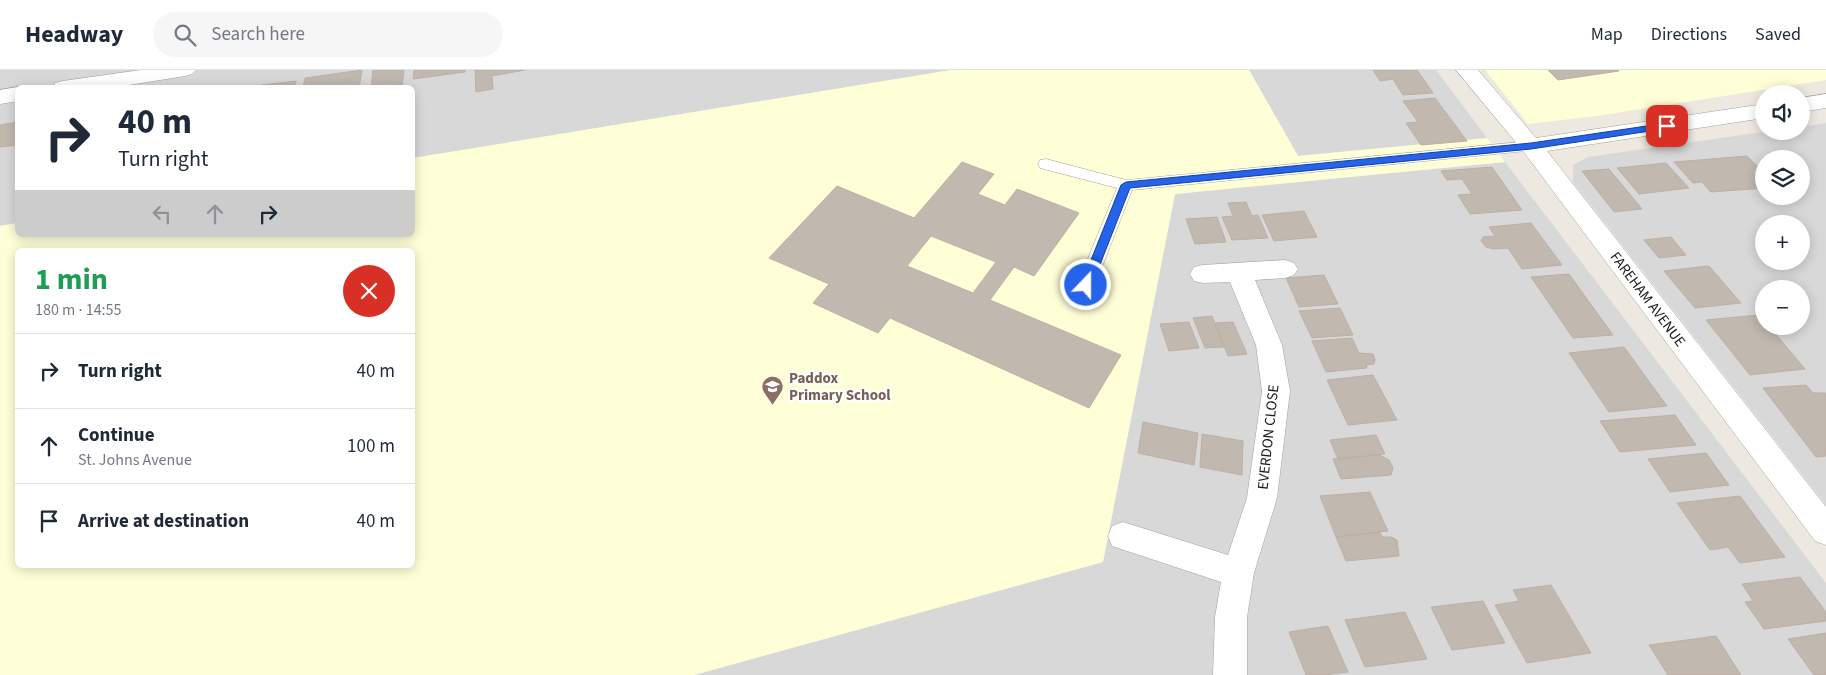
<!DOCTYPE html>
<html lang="en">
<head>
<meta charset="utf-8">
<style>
  :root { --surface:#fff; --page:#f6f6f7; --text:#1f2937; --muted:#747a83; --line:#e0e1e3 }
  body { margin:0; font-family:"Source Sans 3",sans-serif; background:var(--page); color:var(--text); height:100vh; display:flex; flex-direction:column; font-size:19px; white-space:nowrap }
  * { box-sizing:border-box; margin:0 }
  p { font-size:16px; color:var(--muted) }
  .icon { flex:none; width:28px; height:28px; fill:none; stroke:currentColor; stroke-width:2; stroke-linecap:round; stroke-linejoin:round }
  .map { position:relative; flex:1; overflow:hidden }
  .sheet { position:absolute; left:15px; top:178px; width:400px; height:320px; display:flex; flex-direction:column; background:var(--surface); border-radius:8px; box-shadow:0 2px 12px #0003 }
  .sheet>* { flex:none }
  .top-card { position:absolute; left:15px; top:15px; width:400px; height:152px; border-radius:8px; box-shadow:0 2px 12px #0003; background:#fff; color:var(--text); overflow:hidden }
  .buttons { position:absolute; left:1755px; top:15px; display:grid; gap:10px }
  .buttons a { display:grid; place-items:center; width:55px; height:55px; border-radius:50%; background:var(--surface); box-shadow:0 2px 12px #0003; font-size:25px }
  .pin { position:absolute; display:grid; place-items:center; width:42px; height:42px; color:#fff; margin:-21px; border-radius:10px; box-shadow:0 2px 8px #0006 }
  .me { position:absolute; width:55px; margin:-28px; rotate:22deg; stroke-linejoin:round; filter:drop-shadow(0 0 4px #0008) }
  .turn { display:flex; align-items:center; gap:18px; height:105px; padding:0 20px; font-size:22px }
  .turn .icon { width:65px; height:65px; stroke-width:2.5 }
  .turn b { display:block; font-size:35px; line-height:42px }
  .lanes { display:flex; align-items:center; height:48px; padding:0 20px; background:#0003; justify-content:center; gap:25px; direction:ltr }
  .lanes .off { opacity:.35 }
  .round { display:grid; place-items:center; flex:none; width:52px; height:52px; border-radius:26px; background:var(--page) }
  .overview { display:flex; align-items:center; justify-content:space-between; height:85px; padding:0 20px }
  h1 { font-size:30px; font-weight:700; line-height:38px; color:#1e9e55 }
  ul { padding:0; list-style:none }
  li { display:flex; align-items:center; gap:15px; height:75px; padding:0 20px; border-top:1px solid var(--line) }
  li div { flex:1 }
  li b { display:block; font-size:19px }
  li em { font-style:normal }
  header { display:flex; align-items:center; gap:30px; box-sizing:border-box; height:70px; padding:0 25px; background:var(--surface); border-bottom:1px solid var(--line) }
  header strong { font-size:24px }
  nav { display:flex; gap:28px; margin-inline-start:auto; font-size:18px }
  .search { width:350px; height:45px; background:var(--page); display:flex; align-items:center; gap:12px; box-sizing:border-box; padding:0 18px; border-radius:28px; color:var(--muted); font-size:19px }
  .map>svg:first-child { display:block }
</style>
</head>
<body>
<header>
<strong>Headway</strong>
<div class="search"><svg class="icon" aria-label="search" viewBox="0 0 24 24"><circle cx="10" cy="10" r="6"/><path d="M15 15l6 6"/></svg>Search here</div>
<nav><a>Map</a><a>Directions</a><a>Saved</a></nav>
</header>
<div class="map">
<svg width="1826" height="605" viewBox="0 0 1826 605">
  <rect width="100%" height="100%" fill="#ede9e0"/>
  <path fill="#d9d8d8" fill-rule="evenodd" d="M0,0H951L413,88L412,18H18L17,153L0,156Z
    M1249,0H1436L1487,68L1298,86Z
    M1826,53V435L1573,112V95L1588,87L1770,61H1801V57ZM1764,89H1801V126H1764ZM1764,154H1801V191H1764ZM1764,219H1801V256H1764Z
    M1505,92L1826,513V605H694L1103,492L1175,124Z"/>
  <path fill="#fefed7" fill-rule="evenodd" d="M951,0H1249L1298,86L1487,68L1505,92L1175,124L1103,492L694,605H0V156L17,153L18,165H412L413,88ZM18,180H412V495H18Z
    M1485,0H1826V10L1597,46L1528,54Z"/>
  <path fill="#c1b8b0" stroke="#beafa3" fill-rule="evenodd" d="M362,0L359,18H303L305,8Z
    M373,0H404L402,15L371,18Z
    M414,0H465V2L413,9Z
    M475,0H525L492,6L493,19L476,22Z
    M1373,0H1417L1433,23L1403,25L1393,9L1380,11Z
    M1548,0H1618L1619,1L1558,10Z
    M296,11L294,18H262V15Z
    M1435,28L1467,71L1421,75L1406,53L1418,52L1403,31Z
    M18,52V75L0,77V55Z
    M1747,86L1764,103V106L1756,107L1764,115V118L1711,122L1702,112L1693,113L1674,92Z
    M962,92L994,104L978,124L1005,135L1017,119L1079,143L1034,206L1014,197L990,230L1121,285L1089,338L890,248L878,263L813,233L829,214L769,188L837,116L914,148ZM931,166L996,192L973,223L907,196Z
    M1666,93L1689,118L1639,124L1617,98Z
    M1492,97L1522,140L1470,144L1458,125L1472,124L1462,109L1447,110L1441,101Z
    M1609,99L1642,139L1614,142L1582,101Z
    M1246,132L1252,146L1258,145L1268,168L1232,170L1222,147L1233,146L1228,133Z
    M1304,141L1317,167L1274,171L1262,145Z
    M1217,147L1226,172L1195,174L1186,149Z
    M1531,153L1562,195L1522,199L1508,178L1493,179L1486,177L1481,171L1483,167L1495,166L1489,157Z
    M1671,167L1686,185L1659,188L1644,170Z
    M1709,196L1741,233L1695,238L1664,201Z
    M1569,204L1613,265L1573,268L1531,207Z
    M1324,205L1338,234L1299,237L1286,208Z
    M1340,238L1353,265L1312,268L1299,241Z
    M1759,245L1764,251V256H1769L1805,299L1750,305L1706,250Z
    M1212,246L1224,277L1205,278L1193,248Z
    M1189,252L1199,278L1169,281L1160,254Z
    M1233,252L1247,284L1228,286L1215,253Z
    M1352,268L1359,283L1373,284L1375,290L1374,294L1366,295L1367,298L1326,302L1312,271Z
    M1624,277L1667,336L1609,342L1569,283Z
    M1373,305L1397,350L1348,355L1327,310Z
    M1806,315L1813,323H1826V386L1816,387L1763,318Z
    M1675,345L1696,375L1620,382L1600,351Z
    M1143,352L1198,363L1194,395L1138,383Z
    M1202,364L1243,371L1242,405L1200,397Z
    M1376,365L1385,384L1338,389L1330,370Z
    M1706,383L1729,415L1670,422L1648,389Z
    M1379,385L1389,390L1393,398L1391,405L1341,409L1333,389Z
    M1370,422L1388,461L1336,467L1320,426Z
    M1740,426L1785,487L1740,493L1728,477L1710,480L1677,433Z
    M1380,462L1382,467H1391L1397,470L1399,486L1346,491L1336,467Z
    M1800,507L1826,542V551L1764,559L1745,532L1753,531L1742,514Z
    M1551,515L1591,583L1527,593L1495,535L1519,531L1513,520Z
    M1483,531L1505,573L1452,580L1431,537Z
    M1405,542L1427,589L1365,597L1345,550Z
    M1328,556L1348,602L1324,605H1306L1289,562Z
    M1826,563V605H1814L1788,569Z
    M1716,566L1741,605H1668L1649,575Z"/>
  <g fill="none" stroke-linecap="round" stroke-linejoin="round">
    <defs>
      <path id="service" d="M1531,71L1536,72L1539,76L1536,80L1132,120L1095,215L1092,220L1086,221L1080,220L1077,215L1117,118L1040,98L1038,94L1040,90L1046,89L1126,110Z"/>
      <path id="minor" d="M141,0H196L192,4L185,6L110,18H53L55,13L63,11Z
        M1456,0H1478L1536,68L1764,34V48L1547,81L1826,437V475L1815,471L1523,81Z
        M18,17V31L0,34V20Z
        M1826,24V38L1801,42V28Z
        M1285,190L1294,193L1298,199L1294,205L1285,208L1255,210L1282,275L1290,321L1277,428L1254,503L1247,547V605H1213L1215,547L1221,512L1112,476L1108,466L1112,456L1123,452L1228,485L1247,428L1262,321L1256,275L1230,212L1203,213L1194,211L1190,204L1194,197L1203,195Z"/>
    </defs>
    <use href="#service" stroke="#a2a2a2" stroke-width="1"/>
    <use href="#minor" stroke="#a2a2a2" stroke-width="1"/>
    <use href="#service" fill="#fff" fill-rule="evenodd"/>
    <use href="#minor" fill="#fff" fill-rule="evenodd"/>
  </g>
  <path fill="#2563eb" stroke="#184099" d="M1667,53L1671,56L1670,58L1531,79L1130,118L1092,215L1086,219L1081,215L1121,115L1126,112L1531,73Z"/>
  <defs>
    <symbol id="school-pin" viewBox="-11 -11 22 30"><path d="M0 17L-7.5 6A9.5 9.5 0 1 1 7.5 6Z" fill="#8d6e63" stroke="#fff"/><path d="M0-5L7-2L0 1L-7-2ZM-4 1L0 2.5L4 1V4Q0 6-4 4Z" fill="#fff"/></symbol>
  </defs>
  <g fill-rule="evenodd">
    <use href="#school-pin" x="760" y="304" width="25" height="34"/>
  </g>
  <g text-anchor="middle" stroke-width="4.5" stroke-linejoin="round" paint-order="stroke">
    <g font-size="15" fill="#1b1b1b" stroke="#fff">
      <text transform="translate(1648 229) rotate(53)" y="5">FAREHAM AVENUE</text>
      <text transform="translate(1268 367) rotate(-84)" y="5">EVERDON CLOSE</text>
    </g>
    <g font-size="15" font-weight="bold" fill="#785e54" stroke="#fff" text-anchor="start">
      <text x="789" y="313">Paddox<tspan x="789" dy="17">Primary School</tspan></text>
    </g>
  </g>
</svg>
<div class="buttons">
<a><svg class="icon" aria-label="sound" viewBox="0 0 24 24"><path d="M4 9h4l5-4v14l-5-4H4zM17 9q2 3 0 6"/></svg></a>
<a><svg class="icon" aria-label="layers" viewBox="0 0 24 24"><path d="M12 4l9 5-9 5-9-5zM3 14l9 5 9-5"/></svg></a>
<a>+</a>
<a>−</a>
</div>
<div class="pin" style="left:1667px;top:56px;background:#d93025"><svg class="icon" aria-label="arrive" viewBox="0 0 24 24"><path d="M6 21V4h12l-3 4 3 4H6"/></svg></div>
<svg class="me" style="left:1086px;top:215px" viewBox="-20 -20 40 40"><circle r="17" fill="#2563eb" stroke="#fff" stroke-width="3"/><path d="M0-11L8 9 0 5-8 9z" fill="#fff"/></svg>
<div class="top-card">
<div class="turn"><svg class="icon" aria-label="right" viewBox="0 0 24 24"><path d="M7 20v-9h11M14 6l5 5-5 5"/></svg><div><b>40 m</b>Turn right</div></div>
<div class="lanes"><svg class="icon off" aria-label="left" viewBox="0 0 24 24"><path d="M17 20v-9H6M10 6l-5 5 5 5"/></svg><svg class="icon off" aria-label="ahead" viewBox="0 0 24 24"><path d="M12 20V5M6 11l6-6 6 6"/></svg><svg class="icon" aria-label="right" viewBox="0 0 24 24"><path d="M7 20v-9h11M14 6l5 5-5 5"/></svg></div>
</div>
<section class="sheet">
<div class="overview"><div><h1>1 min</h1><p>180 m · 14:55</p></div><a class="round" style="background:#d93025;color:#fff"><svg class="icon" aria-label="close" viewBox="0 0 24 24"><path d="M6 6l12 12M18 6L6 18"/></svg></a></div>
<ul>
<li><svg class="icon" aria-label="right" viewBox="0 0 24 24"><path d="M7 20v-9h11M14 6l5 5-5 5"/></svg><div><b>Turn right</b></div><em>40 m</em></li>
<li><svg class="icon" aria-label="ahead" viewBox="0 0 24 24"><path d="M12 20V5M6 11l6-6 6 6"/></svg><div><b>Continue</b><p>St. Johns Avenue</p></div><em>100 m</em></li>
<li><svg class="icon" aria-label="arrive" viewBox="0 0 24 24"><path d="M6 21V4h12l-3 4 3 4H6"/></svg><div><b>Arrive at destination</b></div><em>40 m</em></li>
</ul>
</section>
</div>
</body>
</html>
